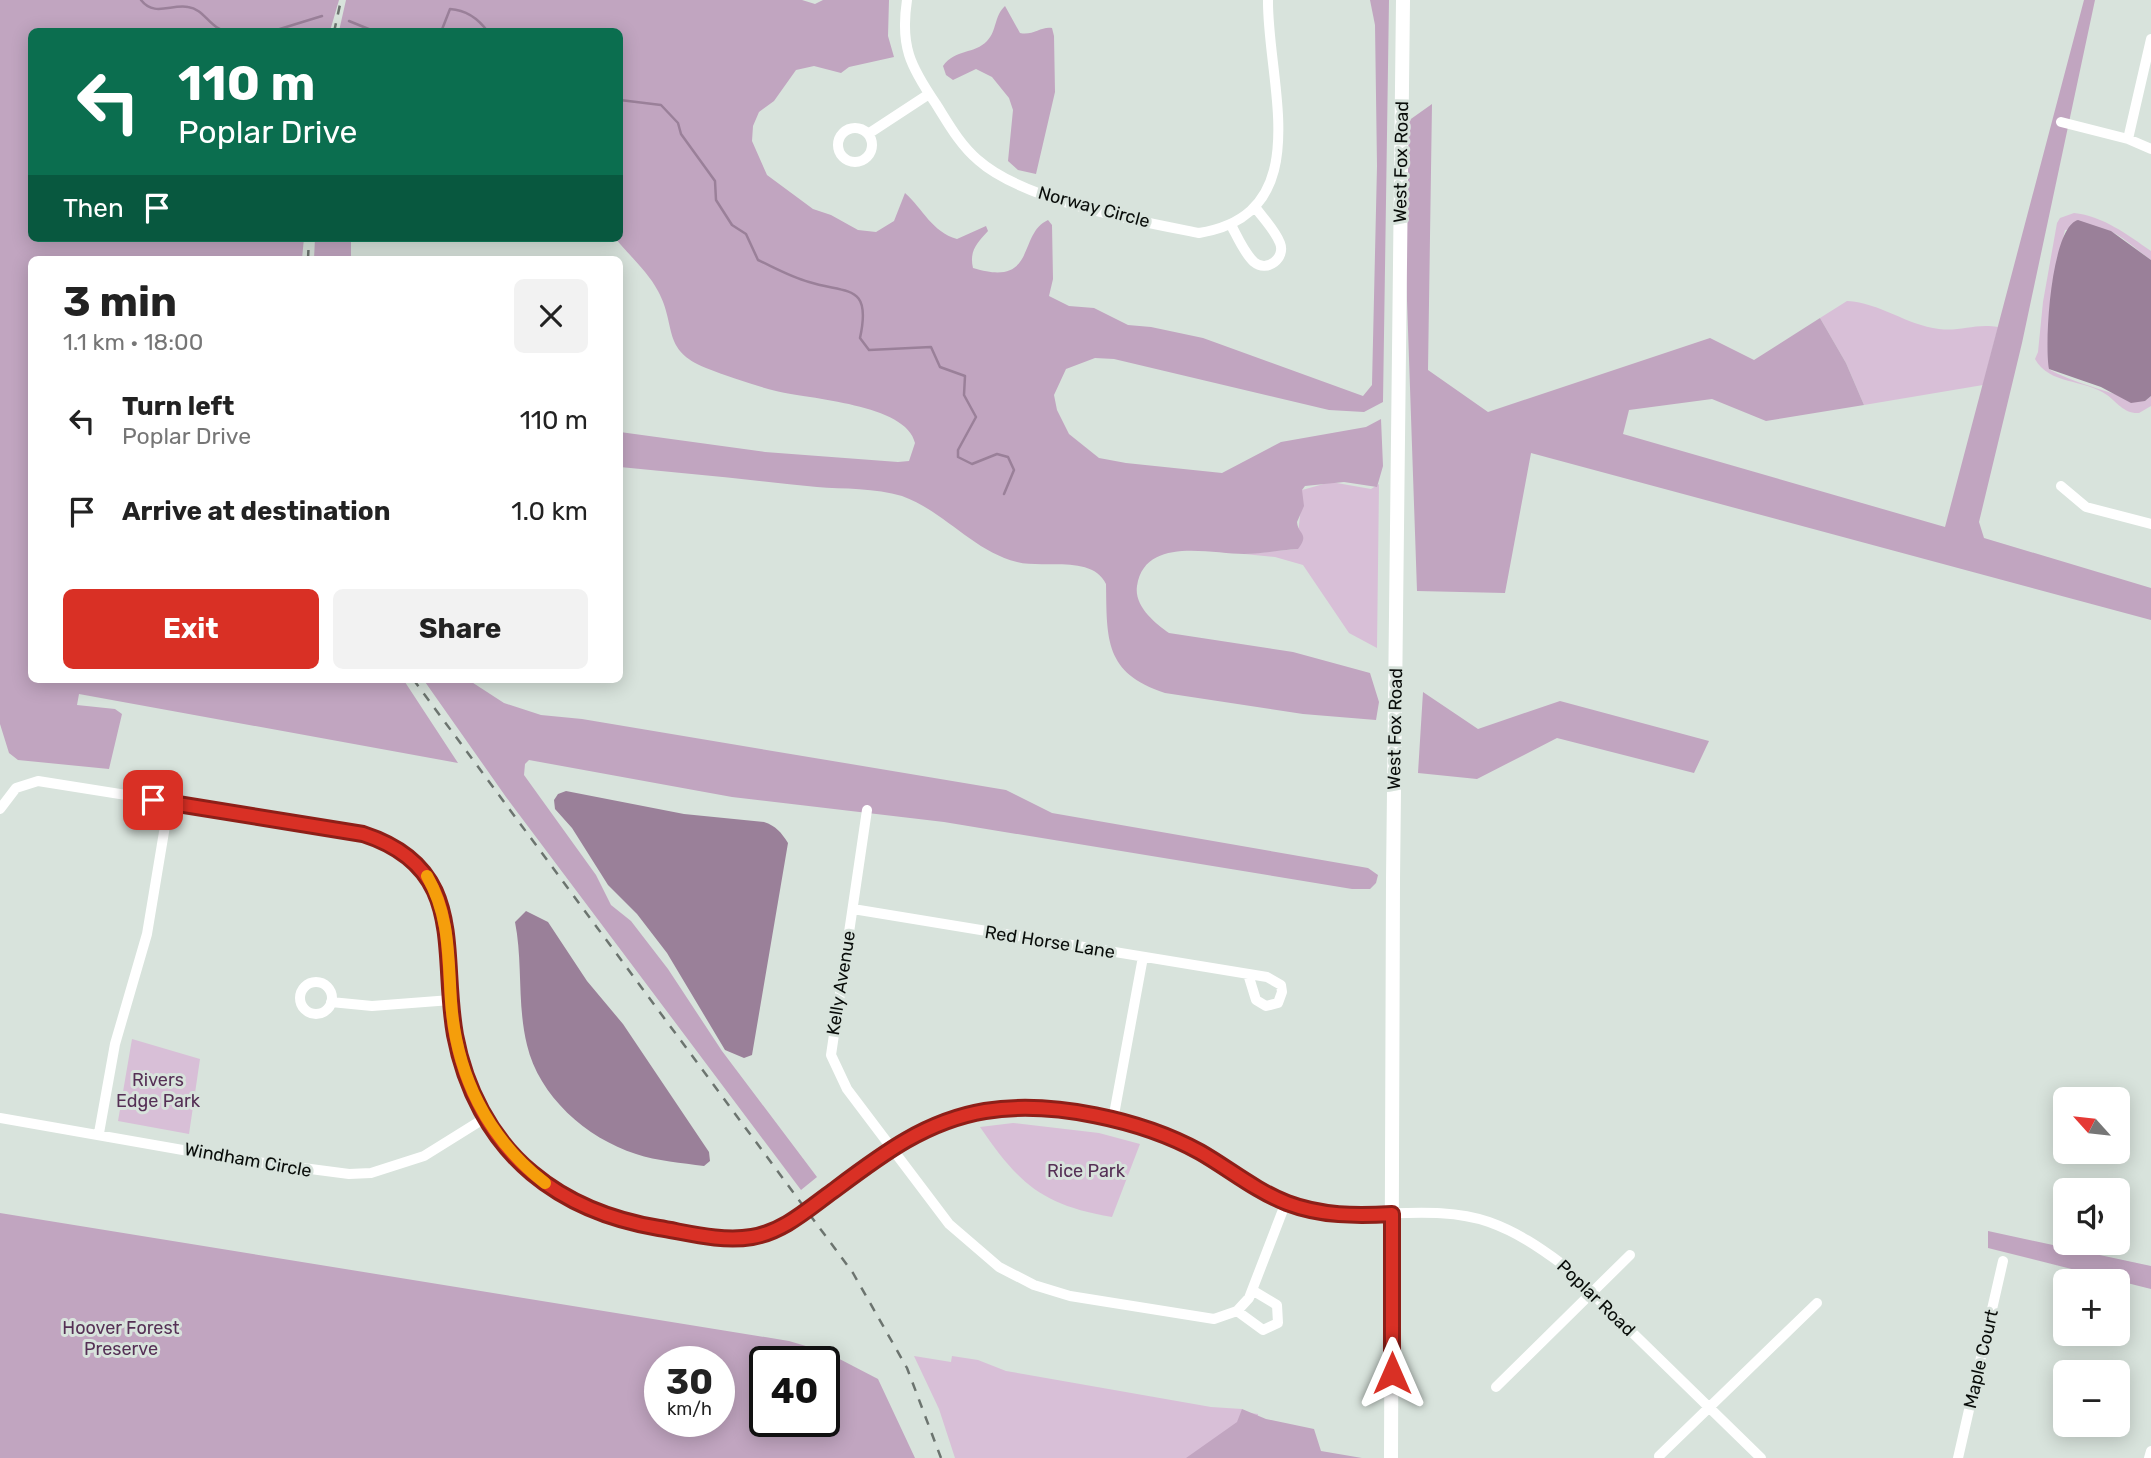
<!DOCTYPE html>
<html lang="en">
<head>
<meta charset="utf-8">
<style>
  :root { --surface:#fff; --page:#f2f2f2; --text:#222; --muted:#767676; --accent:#d93025 }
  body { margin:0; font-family:Rubik,sans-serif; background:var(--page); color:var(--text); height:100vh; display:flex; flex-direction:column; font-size:26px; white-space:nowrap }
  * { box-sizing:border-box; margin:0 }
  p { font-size:23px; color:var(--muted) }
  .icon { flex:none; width:38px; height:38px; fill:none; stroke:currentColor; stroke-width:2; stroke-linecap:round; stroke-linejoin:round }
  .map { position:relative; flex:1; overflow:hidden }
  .drawer { position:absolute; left:28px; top:256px; width:595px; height:427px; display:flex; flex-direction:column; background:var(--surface); border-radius:10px; box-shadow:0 4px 18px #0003 }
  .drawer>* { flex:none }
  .guide { position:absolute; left:28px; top:28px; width:595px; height:214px; border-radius:10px; box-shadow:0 4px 18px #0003; background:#0b6e4f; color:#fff; overflow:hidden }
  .needle { width:46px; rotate:297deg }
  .buttons { position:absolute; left:2053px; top:1087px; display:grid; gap:14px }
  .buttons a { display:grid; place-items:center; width:77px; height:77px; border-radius:10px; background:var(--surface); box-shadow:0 4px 18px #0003; font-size:35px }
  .speed { position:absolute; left:644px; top:1346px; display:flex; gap:14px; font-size:35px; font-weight:700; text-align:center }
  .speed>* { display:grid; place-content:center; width:91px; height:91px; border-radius:50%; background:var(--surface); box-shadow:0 4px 18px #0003; line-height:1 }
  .speed small { font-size:18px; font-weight:400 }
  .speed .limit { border:4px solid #111; border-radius:10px; background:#fff; color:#111 }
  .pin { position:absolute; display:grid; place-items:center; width:60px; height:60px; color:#fff; margin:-30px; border-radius:14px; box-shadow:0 4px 10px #0006 }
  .me { position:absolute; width:77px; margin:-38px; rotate:0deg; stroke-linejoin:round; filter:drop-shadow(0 0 5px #0008) }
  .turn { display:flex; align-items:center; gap:24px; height:147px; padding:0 35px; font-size:32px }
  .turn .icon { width:91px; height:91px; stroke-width:2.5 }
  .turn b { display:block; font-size:49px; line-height:60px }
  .then { display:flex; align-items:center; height:66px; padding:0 35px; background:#0003; gap:14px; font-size:26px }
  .round { display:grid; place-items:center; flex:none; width:74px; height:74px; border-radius:10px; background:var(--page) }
  .overview { display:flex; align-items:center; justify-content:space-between; height:119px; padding:0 35px }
  h1 { font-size:42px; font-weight:700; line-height:52px }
  .cta { display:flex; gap:14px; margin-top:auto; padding:14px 35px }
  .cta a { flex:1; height:80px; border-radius:10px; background:var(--accent); color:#fff; font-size:28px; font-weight:700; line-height:80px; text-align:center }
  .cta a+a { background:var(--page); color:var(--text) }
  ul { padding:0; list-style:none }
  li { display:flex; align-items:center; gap:21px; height:91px; padding:0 35px }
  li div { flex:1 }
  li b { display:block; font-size:26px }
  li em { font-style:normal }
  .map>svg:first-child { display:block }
</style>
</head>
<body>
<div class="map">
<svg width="2151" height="1458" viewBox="0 0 2151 1458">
  <rect width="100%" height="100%" fill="#d8e3dc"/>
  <path fill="#d8bfd7" d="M2074,213C2103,216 2128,235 2151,251V260C2115,233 2111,222 2065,230L2052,285L2049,369C2066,380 2124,398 2145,401L2151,396V406L2139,413C2124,414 2117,402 2107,395C2085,379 2049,385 2035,359L2038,352L2043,302L2057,223L2060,218Z
    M1847,301C1881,303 1906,325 1939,329C1960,332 1975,323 1998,327L1983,385L1864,405L1846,363L1820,318Z
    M1331,482L1371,489L1379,484L1377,648L1349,633L1303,565L1275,557L1244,554L1298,549C1297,528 1302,510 1302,490Z
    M132,1039L200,1059L189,1134L118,1121Z
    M1013,1123L1099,1133L1140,1144L1112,1217C1042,1205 1019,1184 980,1127Z
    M914,1356L951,1362L952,1356L978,1360L1006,1371L1211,1407L1242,1409V1412L1258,1414L1256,1458H955L939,1409Z"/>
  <path fill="#c1a5c0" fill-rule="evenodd" d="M0,0H339L330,31L32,32V238H304L302,259H32V679H403L458,763L79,694L77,705L115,709L122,714L109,769L18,760L9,753L0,724Z
    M346,0H802L815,4L823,0H889L888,36L894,57L849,67L841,73L814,66L796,70L774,101L759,112L753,126L752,141L767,175L813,209L831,215L858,230L876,232L894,221L905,193C923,209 932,232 957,239L986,226L988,231C977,243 969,251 973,268C1038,288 1017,234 1048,220L1052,225L1053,279L1049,296L1069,306L1094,308L1128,325L1151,327L1203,338L1363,396L1372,385L1377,166L1375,25L1370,0H1389L1383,402L1364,412L1329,410L1114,359L1095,358L1066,369L1054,395L1057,410L1069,434L1099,458L1126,463L1222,473L1281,442L1366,427L1381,419L1383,466L1377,487L1344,482L1305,486L1302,490L1304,506L1297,522C1298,535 1310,533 1298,549C1280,550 1262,554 1244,554C1210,554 1145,536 1137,586C1134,606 1155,623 1169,633L1293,652L1370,673L1379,702L1376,720L1303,714L1165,693C1104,673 1107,639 1106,584C1092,554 1043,569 1017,562C973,551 944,511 902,496C876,488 843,489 817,487C751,480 685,473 620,467V432L765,452L898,462L909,461L915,443C907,404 808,399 776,391C753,385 729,377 706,368C661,350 677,326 658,291C648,272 629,255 615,238H620V32L339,31Z
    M2084,0H2095L2022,343L1979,522L1984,538L2151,588V620L1531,453L1505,593L1417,591L1401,126L1432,104L1428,370L1488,412L1710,338L1754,360L1820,318L1846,363L1864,405L1766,421L1712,399L1629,410L1623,434L1945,527Z
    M1005,6L1020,33C1033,36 1041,26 1052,28L1054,36L1055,92L1036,174L1018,170L1008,161L1013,110L1009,98L992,77L976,69L953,80L946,75L943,66C955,49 975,54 987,41C997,31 994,16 1005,6Z
    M315,238H351V259H314Z
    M423,679H467L504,703L541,715L582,719L1006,790L1052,813L1368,868L1378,875L1376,883L1370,889H1352L944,822L732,797L529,760L525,764L524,775L596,875L611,905L631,921L668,969L722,1051L817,1177L801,1190L506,797Z
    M1423,692L1478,729L1560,701L1709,741L1694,773L1557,738L1477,779L1418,773Z
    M0,1213L789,1341L826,1352L878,1379L915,1458H0ZM660,1362H719V1421H660ZM765,1362H824V1421H765Z
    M1988,1231L2151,1266V1289L1988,1248Z
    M1242,1409L1266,1419L1314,1429L1321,1451L1362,1458H1186L1237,1422Z"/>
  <path fill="#9a8099" d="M2078,220L2111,231L2151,260V396L2145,401L2131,403L2101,387L2049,369C2044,343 2051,227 2078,220Z
    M566,791L684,814L764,822C776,826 781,832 788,843L752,1055L744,1058L725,1050L667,953L637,914L608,885L572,828L555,809L554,800L558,794Z
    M526,911L548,922L587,981L623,1024L709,1152L710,1161L704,1166C682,1163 657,1161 636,1154C586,1138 539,1096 527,1045C517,1005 523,962 515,922Z"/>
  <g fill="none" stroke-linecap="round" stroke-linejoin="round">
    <path stroke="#9a8099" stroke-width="2.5" d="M141,0C154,17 171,4 188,7C205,9 210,30 229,32
      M349,21L376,32
      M270,32L322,16
      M441,32L450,9C466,10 478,18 488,32
      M620,100L661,105L678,123L681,134L715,181L716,200L732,225L746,234L758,260C775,268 791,277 809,282C847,294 872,283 860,338L869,350L931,347L940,367L965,376L964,395L976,417L958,450V457L972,464L997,454L1008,457L1014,470L1004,494"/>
    <path stroke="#fff" stroke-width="10" d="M907,0C900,46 910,66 936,104C948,123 960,145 978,160C1024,201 1138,221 1199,233C1319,214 1267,83 1268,0
      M2061,122L2128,139L2151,149
      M838 145a17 17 0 1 1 34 0a17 17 0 1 1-34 0Z
      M868,134L929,94
      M2128,139L2151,39
      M1231,225C1237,236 1244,253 1254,262C1267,273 1286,258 1280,243C1275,230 1263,218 1255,207
      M2061,486L2086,507L2151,524
      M0,809L16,788L38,781L347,830C468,856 439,938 455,1031C470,1120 529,1192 616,1219C653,1231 715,1243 753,1236C786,1230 813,1206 839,1186C884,1153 924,1124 980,1112C1044,1099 1140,1121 1197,1151C1230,1169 1262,1196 1298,1206C1360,1225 1428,1201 1489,1222C1517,1232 1539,1247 1562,1264L1761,1458
      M867,810L831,1055L847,1089L949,1224L999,1267L1034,1285L1070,1296L1214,1319L1237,1311L1249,1298L1286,1202
      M853,909L1267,977L1281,985L1282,992L1278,1003L1266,1006L1256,1000L1248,974
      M300 998a16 16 0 1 1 32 0a16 16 0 1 1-32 0Z
      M331,1002L372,1006L451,1000
      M0,1118L234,1159L349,1174L371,1173L424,1156L485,1118
      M1113,1120L1143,957
      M99,1133L115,1044L147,934L169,802
      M1237,1311L1263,1330L1278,1323L1277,1305L1252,1290
      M1496,1387L1630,1255
      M1659,1456L1817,1303
      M1958,1458L2003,1261
      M2149,1458L2151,1451"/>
    <path stroke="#fff" stroke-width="14" d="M1391,1458L1393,879L1403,0"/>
    <path stroke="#6c746f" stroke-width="2.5" stroke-dasharray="9 9" stroke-linecap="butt" d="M334,32L341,0
      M308,259L309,238
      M413,679L853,1273L907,1368L941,1458"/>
  </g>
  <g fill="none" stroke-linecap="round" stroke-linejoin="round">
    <defs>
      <path id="route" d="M153,800L363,834C468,868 440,950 455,1035C465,1088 490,1138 532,1173C569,1204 611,1220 659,1228C689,1233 721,1242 752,1237C783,1232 808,1209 833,1191C881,1155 925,1121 985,1111C1051,1100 1142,1120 1200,1152C1228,1168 1256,1191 1287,1203C1321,1216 1356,1216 1392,1214V1373"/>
    </defs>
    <use href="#route" stroke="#8d1f18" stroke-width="18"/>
    <use href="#route" stroke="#d93025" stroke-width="12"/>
    <path stroke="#f59e0b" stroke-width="12" d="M427,876C450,916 448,957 451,1001C456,1074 487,1138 545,1183"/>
  </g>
  <g text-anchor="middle" stroke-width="6" stroke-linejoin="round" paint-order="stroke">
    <g font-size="18" fill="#090d0a" stroke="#d8e3dc">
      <text transform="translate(1401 162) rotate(-89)" y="6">West Fox Road</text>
      <text transform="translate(1094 207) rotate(15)" y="6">Norway Circle</text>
      <text transform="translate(1395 729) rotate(-89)" y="6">West Fox Road</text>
      <text transform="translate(1050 942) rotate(9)" y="6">Red Horse Lane</text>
      <text transform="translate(841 983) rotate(-81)" y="6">Kelly Avenue</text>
      <text transform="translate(248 1160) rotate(10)" y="6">Windham Circle</text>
      <text transform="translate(1596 1298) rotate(44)" y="6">Poplar Road</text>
      <text transform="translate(1981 1359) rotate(-77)" y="6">Maple Court</text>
    </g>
    <g font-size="18" fill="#553055" stroke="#d8e3dc">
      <text x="158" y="1086">Rivers<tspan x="158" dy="21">Edge Park</tspan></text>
      <text x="1086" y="1177">Rice Park</text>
      <text x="121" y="1334">Hoover Forest<tspan x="121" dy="21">Preserve</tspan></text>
    </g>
  </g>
</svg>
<div class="buttons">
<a><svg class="needle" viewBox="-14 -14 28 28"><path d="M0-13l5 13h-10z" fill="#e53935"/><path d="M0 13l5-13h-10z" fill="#767676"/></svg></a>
<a><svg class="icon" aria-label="sound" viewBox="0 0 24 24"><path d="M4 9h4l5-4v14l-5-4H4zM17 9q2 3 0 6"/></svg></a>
<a>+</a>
<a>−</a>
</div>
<div class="speed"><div>30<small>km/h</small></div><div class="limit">40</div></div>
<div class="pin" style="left:153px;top:800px;background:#d93025"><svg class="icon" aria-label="arrive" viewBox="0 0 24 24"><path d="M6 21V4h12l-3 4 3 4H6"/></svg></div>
<svg class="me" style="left:1392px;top:1373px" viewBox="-20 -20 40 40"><path d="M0-17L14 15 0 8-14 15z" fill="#d93025" stroke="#fff" stroke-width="4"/></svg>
<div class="guide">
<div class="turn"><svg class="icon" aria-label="left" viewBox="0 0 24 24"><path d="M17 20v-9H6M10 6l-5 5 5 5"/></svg><div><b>110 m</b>Poplar Drive</div></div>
<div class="then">Then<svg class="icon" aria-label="arrive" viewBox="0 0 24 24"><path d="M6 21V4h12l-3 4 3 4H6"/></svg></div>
</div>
<section class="drawer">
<div class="overview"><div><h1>3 min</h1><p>1.1 km · 18:00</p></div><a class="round"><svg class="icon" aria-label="close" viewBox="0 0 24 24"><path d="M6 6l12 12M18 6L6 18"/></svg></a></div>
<ul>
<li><svg class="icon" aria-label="left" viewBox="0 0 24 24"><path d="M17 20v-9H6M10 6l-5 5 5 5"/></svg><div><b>Turn left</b><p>Poplar Drive</p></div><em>110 m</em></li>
<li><svg class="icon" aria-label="arrive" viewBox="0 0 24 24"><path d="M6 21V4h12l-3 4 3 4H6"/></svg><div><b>Arrive at destination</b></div><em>1.0 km</em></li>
</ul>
<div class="cta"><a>Exit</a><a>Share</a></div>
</section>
</div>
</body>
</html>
